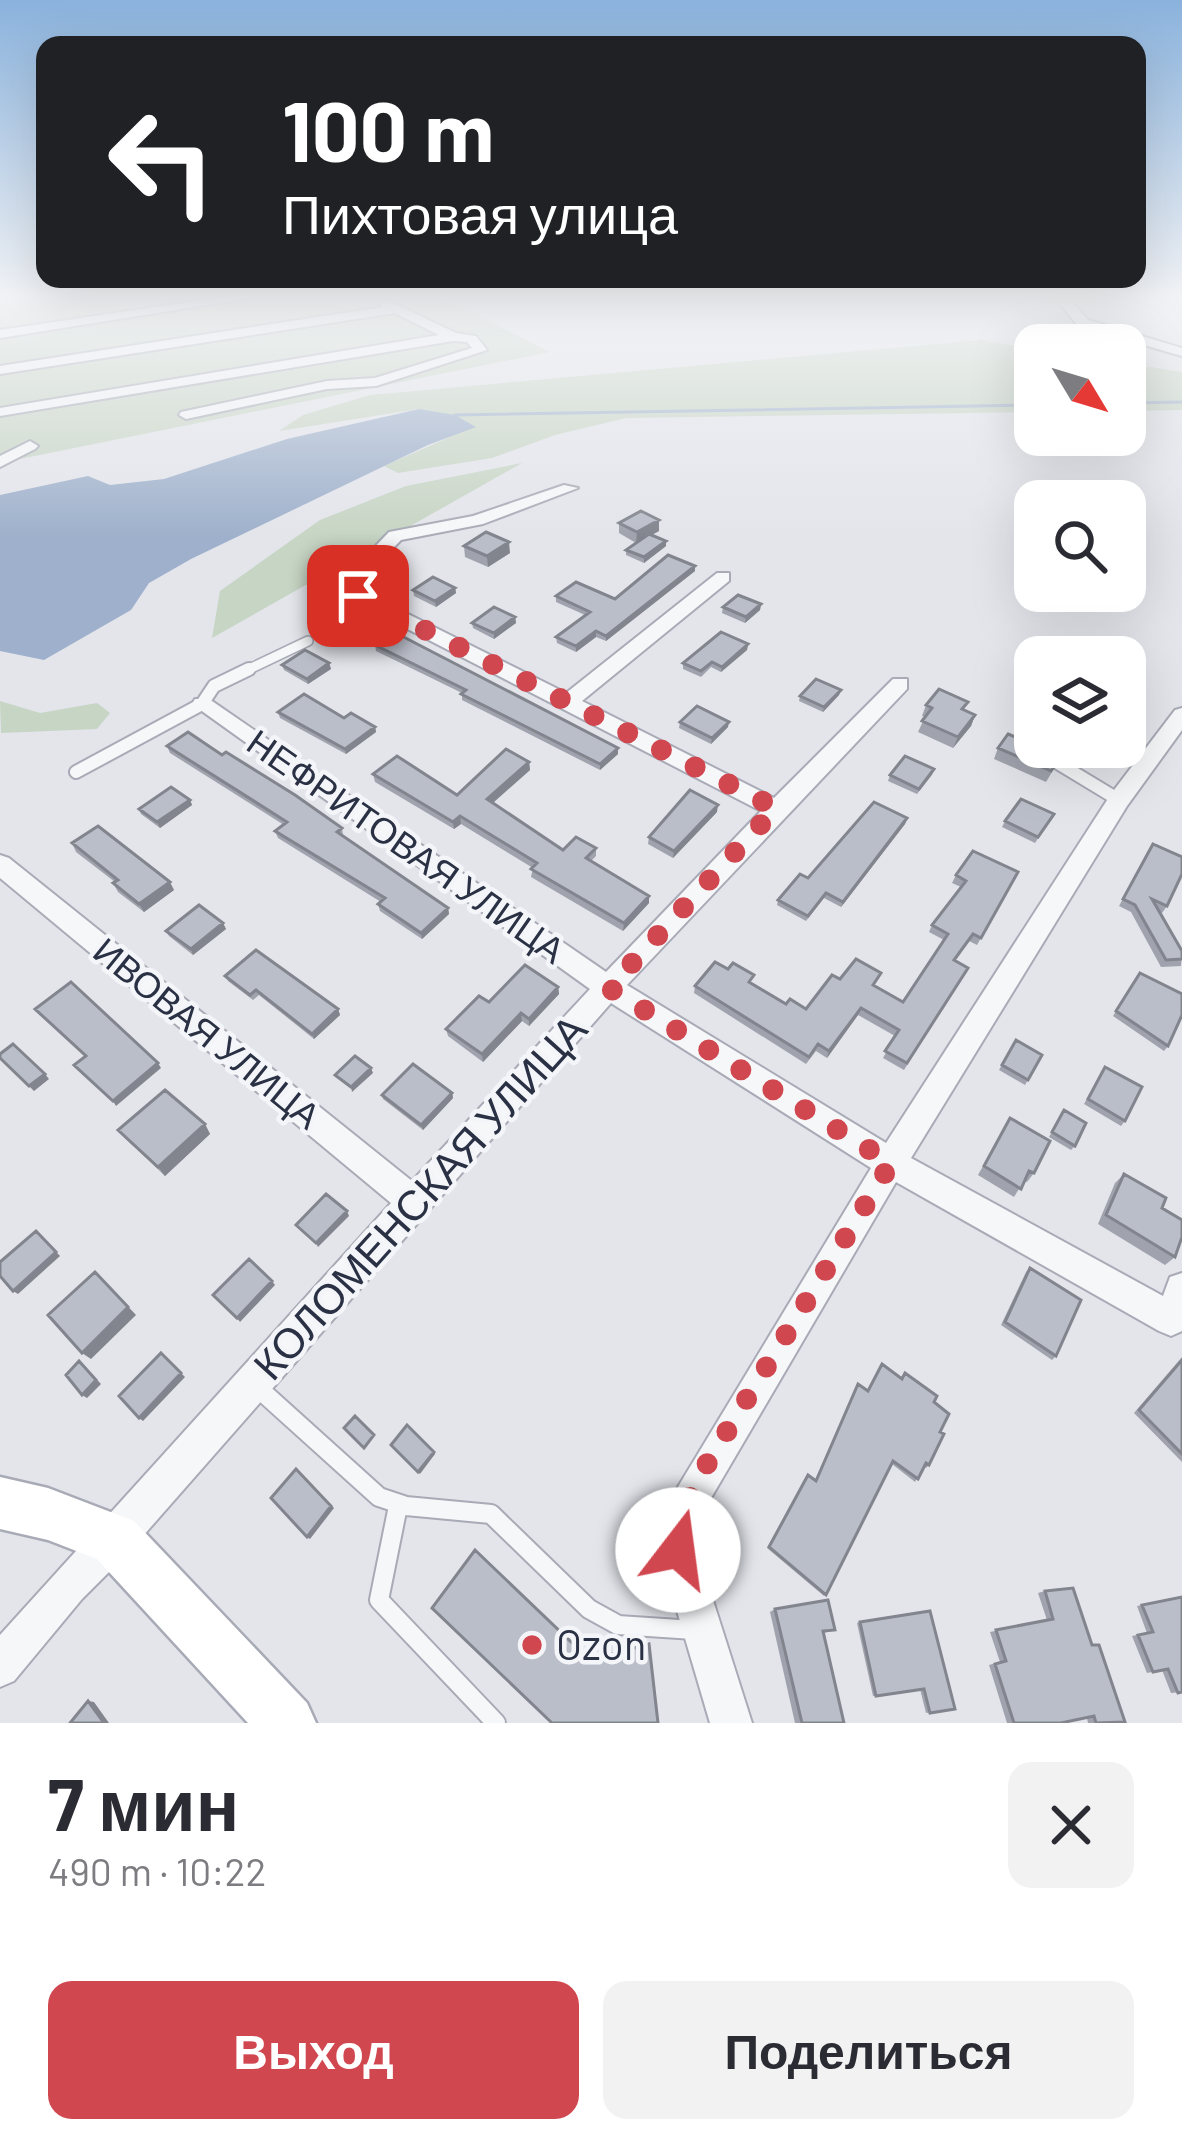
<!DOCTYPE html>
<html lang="ru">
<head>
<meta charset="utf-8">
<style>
  :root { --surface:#fff; --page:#f2f2f3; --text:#2b2b33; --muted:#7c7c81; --accent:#d1474f }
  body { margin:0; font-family:Barlow,sans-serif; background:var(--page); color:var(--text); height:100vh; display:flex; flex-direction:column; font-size:45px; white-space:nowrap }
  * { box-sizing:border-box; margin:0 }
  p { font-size:39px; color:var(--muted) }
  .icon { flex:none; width:66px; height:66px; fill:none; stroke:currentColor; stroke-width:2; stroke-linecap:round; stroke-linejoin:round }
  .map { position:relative; height:1723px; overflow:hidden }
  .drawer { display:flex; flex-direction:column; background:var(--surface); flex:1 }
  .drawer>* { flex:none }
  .guide { position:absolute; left:36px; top:36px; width:1110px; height:252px; border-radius:24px; box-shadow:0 12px 48px #0002; background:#202124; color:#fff; overflow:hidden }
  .needle { width:78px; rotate:128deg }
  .tools { position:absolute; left:1014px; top:324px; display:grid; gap:24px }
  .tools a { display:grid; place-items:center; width:132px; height:132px; border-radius:24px; background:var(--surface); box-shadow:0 12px 48px #0002; font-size:60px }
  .pin { position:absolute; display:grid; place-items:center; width:102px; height:102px; color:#fff; margin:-51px; border-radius:24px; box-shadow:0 6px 18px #0006 }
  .me { position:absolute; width:132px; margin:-66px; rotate:15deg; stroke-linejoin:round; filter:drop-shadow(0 0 9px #0008) }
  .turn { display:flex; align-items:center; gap:42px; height:252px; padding:0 48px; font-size:54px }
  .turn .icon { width:156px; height:156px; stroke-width:2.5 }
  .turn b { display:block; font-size:84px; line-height:102px }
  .round { display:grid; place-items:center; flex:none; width:126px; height:126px; border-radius:24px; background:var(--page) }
  .head { display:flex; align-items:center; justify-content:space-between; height:204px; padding:0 48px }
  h1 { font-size:72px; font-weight:700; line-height:90px }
  .action { display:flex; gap:24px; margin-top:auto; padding:24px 48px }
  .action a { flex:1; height:138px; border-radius:24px; background:var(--accent); color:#fff; font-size:48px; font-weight:700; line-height:138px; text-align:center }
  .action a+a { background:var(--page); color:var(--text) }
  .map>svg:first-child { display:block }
</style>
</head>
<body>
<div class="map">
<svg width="1182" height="1723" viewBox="0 0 1182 1723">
  <rect width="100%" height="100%" fill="#e3e5eb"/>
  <path fill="#c7d5c4" d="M0,296H439L550,352L0,463Z
    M980,340L1035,349V412L626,418L555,435L492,458L398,473L384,466L475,426L419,409L279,431L303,415L370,395Z
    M1125,363L1182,372V410L1125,411Z
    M522,463L212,638L220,591L320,520L406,486Z
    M0,701L40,713L97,703L110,713L97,729L1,733Z"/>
  <path fill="#9eb0cb" d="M419,409L455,415L476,427L428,445L191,559L149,583L131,610L44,660L0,651V495L88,476L110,485L164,479L287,439Z"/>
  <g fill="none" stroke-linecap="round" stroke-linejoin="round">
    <path stroke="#9eb0cb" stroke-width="3" d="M1125,403L1182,402
      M455,415L1035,405"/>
    <defs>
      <path id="lane-far2" d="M243,672L308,641"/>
      <path id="lane-far1" d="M1043,754L1119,800
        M76,772L202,704L214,686L249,669"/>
      <path id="lane" d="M257,1387L379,1497L406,1506L491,1514L589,1609L618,1625L694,1630
        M398,1506L379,1600L496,1723"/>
      <path id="street" d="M230,296H263L0,338V330Z
        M1054,296H1067L1088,320L1182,348V356L1078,326Z
        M385,299L456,333L476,336L487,350L376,386L327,389L186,419L179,415L181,412L327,381L375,378L472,348L467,342L453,341L0,416V408L439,335L395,313L0,374V366L383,307L379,303Z
        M30,441L38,446L35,449L0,467V456Z
        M564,485L578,488L483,524L401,540L361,581L366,593L566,693L717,573H729V581L582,701L774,798L893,679H907V689L627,985L886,1143L1111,794L1175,710L1182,708V730L1127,806L911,1158L1163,1296L1170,1277L1182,1273V1331L1171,1336L1159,1331L896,1182L704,1510L697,1550L752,1723H710L659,1550L667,1505L871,1168L611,1003L128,1553L82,1599L14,1681L0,1687V1635L391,1203L0,878V855L9,858L412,1181L590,989L192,704L195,699H209L606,972L761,811L351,600L343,580L389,532L473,516Z"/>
      <path id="secondary" d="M0,1477L48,1488L134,1521L307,1703L316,1723H248L97,1559L48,1540L0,1529Z"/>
    </defs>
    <use href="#lane-far2" stroke="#a8abb6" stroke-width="12"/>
    <use href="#lane-far1" stroke="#a8abb6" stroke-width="16"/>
    <use href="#lane" stroke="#a8abb6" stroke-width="22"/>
    <use href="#street" stroke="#a8abb6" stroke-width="4"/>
    <use href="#secondary" stroke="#a8abb6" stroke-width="5"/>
    <use href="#lane-far2" stroke="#f6f7f9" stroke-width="9"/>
    <use href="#lane-far1" stroke="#f6f7f9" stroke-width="12"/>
    <use href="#lane" stroke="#f6f7f9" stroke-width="18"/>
    <use href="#street" fill="#f6f7f9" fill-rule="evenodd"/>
    <use href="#secondary" fill="#fff" fill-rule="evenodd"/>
  </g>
  <path fill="#a0a3ad" d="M619,523L659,531L652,535L666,546L644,563L626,555V550L636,543L619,533Z
    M464,546L510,553L488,567L465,557Z
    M695,566V571L606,641L596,637L576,652L557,643L556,637L585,615L556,602V596L615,599Z
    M455,588L456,593L436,607L414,596L413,590Z
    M761,604L760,610L745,623L722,613L723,607Z
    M515,617L516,623L494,639L473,628L472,623Z
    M748,644L747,650L721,672L711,667L701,677L683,669V663Z
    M375,645L618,754L600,770L462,700V693L376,651Z
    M329,663L331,669L308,684L284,670L282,665Z
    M841,690L839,695L823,712L799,701L800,696Z
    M926,705L965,711L975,715L971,726L953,748L918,732L925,717L922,716Z
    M278,712L375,727L376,732L346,754L280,718Z
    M680,722L728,727L711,744L679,728Z
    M167,746L222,755L342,828L343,835L448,908L449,914L422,939L380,911L378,904L381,902L278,838L275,831L284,825L170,753Z
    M998,748L1052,772L1046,782L994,759Z
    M529,762L530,770L493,803L563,850L596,848V856L591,861L649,903L623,931L531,877L533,868L461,824L454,829L375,782L373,774L457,795Z
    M934,769L932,775L917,794L888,781L890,775Z
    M190,800L192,805L160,828L141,814L139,809Z
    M717,812L673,858L648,844L649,837Z
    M1054,814L1035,843L1002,827L1005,821Z
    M907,818L905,824L841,907L824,898L806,921L777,905L778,900L808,878Z
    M72,843L174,890L144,912L118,892L113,883L115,882L76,852Z
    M1153,844L1167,906L1162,913L1159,912L1182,951L1181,966L1161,967L1131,912L1119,906Z
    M1018,872L977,945L969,941L955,961L968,968L904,1070L883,1058L895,1036L858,1015L827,1058L816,1051L806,1064L694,993L695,986L752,983L786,1004L806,1009L840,979L881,973L874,986L903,1002L944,940L929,932L932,925L961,887L952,883L956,875Z
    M223,923L226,929L193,955L169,936L166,931Z
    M1140,973L1168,1046L1164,1051L1113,1016Z
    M225,976L338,1009L340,1015L314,1039L259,995L253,1000L228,981Z
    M558,987L559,994L529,1026L522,1021L483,1062L448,1036L446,1029L489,1002Z
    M1016,1040L1042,1055L1025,1085L999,1070Z
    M1105,1067L1125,1121L1121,1126L1084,1104Z
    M452,1093L453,1098L423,1130L383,1099L382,1095Z
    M1064,1110L1075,1146L1071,1150L1049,1137Z
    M1010,1118L1034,1173L1027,1182L1024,1181L1014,1197L978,1175Z
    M205,1124L210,1134L165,1176L126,1139L118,1130Z
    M1124,1174L1162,1208L1175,1257L1165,1265L1098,1224L1115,1183Z
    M1030,1268L1056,1356L1052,1360L1001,1325L1026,1272Z
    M1182,1357V1462L1134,1413Z
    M902,1376L934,1402L940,1432L929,1465L926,1468L924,1466L915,1482L892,1464L824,1596L767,1548L806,1477L815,1480L858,1384L867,1391L901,1378Z
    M1045,1591L1114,1723H1088L1087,1718L1061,1723H1007L989,1665L1000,1662L990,1632L1047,1620L1038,1593Z
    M1182,1597V1692L1171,1693L1162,1670L1147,1673L1132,1636L1147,1633L1137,1606Z
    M775,1609L835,1630L824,1633L844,1723H795L770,1612Z
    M860,1622L955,1709L926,1713L920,1689L873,1696L857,1623Z"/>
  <path fill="#82858d" d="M659,520V531L636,543L637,532Z
    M666,541V546L644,563V557Z
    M509,542L510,553L488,567L487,556Z
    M695,566V571L606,641V636Z
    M455,588L456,593L436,607L435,601Z
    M761,604L760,610L745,623L746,617Z
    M515,617L516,623L494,639V633Z
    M596,631V637L576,652V646Z
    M748,644L747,650L721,672L722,667Z
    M329,663L331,669L308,684L307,679Z
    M841,690L839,695L823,712L824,707Z
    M975,715L971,726L953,748L958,737Z
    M729,722L728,727L711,744L712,738Z
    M375,727L376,732L346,754L345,749Z
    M618,748V754L600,770V764Z
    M529,762L530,770L488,807L487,799Z
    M190,800L192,805L160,828L157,822Z
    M718,805L717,812L673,858L674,851Z
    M460,816L461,824L454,829L453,822Z
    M907,818L905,824L841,907L843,902Z
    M170,882L174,890L144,912L139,904Z
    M649,896V903L623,931L624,923Z
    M448,908L449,914L422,939L421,933Z
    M223,923L226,929L193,955L191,949Z
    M558,987L559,994L529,1026V1019Z
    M861,1008L858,1015L827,1058L829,1051Z
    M338,1009L340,1015L314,1039L312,1034Z
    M521,1013L522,1021L483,1062L482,1054Z
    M158,1063L161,1068L116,1106L113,1101Z
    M371,1068L373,1073L352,1092L351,1087Z
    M45,1074L49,1079L34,1091L29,1086Z
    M452,1093L453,1098L423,1130L421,1125Z
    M205,1124L210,1134L165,1176L158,1167Z
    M347,1211L349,1216L318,1247L316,1243Z
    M36,1231L60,1256L18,1294L13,1291Z
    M103,1280L136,1315L91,1359L82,1353Z
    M272,1281L275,1285L240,1322L237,1318Z
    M161,1353L185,1377L143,1421L139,1418Z
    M79,1361L101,1384L87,1398L82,1395Z
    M434,1452L435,1454L420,1474L418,1472Z
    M298,1471L334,1508L310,1539L307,1537Z
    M88,1701L94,1702L109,1723H104Z"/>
  <path fill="#babec9" stroke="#82858d" stroke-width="3" d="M641,511L659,520L637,532L619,523Z
    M486,532L509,542L487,556L464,546Z
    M649,534L666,541L644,557L626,550Z
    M668,555L695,566L606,636L596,631L576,646L556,637L590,612L556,596L576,582L615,599Z
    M433,577L455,588L435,601L413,590Z
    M738,595L761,604L746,617L723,607Z
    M494,607L515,617L494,633L472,623Z
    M394,632L618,748L600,764L461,694L466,690L375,645Z
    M721,632L748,644L722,667L712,662L701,671L683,663Z
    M305,650L329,663L307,679L282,665Z
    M816,679L841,690L824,707L800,696Z
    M939,689L968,702L962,709L975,715L958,737L922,721L932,708L926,705Z
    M304,694L344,718L351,713L375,727L345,749L278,712Z
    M697,706L729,722L712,738L680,722Z
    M188,732L222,755L226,752L295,795L342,828L337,832L448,908L421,933L378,904L385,898L275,831L287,822L167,746Z
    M1008,734L1025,741L1058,761L1051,771L998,748Z
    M506,749L529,762L487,799L563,850L576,837L596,848L586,858L649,896L624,923L531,869L537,863L460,816L453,822L373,774L397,756L457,795Z
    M905,756L934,769L919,789L890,775Z
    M171,787L190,800L157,822L139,809Z
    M690,790L718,805L674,851L649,837Z
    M1021,799L1054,814L1038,837L1005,821Z
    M874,802L907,818L843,902L826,893L808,916L778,900L800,874L808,878Z
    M98,826L170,882L139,904L113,883L118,880L72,843Z
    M1153,844L1182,857V874L1167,906L1152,899L1182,951V959L1166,960L1135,905L1123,899Z
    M973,851L1018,872L981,938L973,934L954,960L968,968L907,1063L885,1051L899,1030L861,1008L829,1051L818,1044L809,1057L695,986L715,962L728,969L733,963L754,975L749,982L786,1004L790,999L806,1009L832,975L840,979L856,959L881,973L873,985L903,1002L948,934L932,925L966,881L956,875Z
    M199,905L223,923L191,949L166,931Z
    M256,950L338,1009L312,1034L256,990L250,995L225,976Z
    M525,965L558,987L529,1019L521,1013L482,1054L446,1029L479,996L489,1002Z
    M1140,973L1182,994V1015L1168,1046L1116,1011Z
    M71,982L158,1063L113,1101L74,1065L86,1056L35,1009Z
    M1016,1040L1042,1055L1028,1080L1002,1065Z
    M13,1044L45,1074L29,1086L0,1058V1054Z
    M355,1056L371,1068L351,1087L335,1075Z
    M413,1064L452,1093L421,1125L382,1095Z
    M1105,1067L1142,1087L1125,1121L1088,1099Z
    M165,1090L205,1124L158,1167L118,1130Z
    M1064,1110L1086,1123L1075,1146L1052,1132Z
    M1010,1118L1050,1141L1034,1173L1029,1171L1021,1189L984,1166Z
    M1124,1174L1166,1198L1162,1208L1182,1220V1237L1175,1257L1106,1215Z
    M326,1194L347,1211L316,1243L296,1225Z
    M36,1231L56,1252L13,1291L0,1276V1262Z
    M249,1259L272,1281L237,1318L213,1295Z
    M1030,1268L1081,1300L1056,1356L1005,1322Z
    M95,1272L128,1307L82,1353L48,1315Z
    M161,1353L181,1373L139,1418L119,1396Z
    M1182,1360V1454L1139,1410Z
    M79,1361L96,1380L82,1395L66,1375Z
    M882,1364L902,1379L905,1373L937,1396L934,1402L949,1414L940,1432L944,1434L929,1465L926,1463L918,1479L893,1461L826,1595L769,1547L808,1475L816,1481L858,1384L868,1391Z
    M355,1416L374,1435L364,1448L344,1428Z
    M407,1425L434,1452L418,1472L391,1445Z
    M296,1469L331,1506L307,1537L271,1498Z
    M475,1550L590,1660L649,1644L658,1723H552L432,1608Z
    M1073,1588L1092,1645H1099L1125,1722L1096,1723L1094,1716L1061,1723H1014L995,1664L1006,1661L996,1630L1053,1619L1045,1591Z
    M1182,1597V1692L1178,1693L1168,1669L1153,1672L1138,1635L1153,1632L1142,1605Z
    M828,1600L835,1630L823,1631L844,1723H802L775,1609Z
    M930,1611L955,1709L930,1713L924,1689L876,1696L860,1622Z
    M88,1701L104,1723H70Z"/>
  <linearGradient id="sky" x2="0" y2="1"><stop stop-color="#8ab2dc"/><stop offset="0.55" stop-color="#f2f3f6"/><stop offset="1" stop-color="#f2f3f6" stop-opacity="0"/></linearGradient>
  <rect width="1182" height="538" fill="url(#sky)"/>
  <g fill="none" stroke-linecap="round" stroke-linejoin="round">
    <path stroke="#d1474f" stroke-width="21" stroke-dasharray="0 37.8" d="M358,596L776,808L609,988L891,1163L707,1464L686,1505L678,1550"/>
  </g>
  <circle fill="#d1474f" stroke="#f3f5f8" stroke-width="4.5" cx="532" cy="1645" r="12"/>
  <g text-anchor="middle" stroke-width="9" stroke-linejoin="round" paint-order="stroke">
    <g font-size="36" fill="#2a3144" stroke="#f3f5f8">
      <text transform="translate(406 846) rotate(35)" y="13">НЕФРИТОВАЯ УЛИЦА</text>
      <text transform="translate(207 1033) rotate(39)" y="13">ИВОВАЯ УЛИЦА</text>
    </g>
    <g font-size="42" fill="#2a3144" stroke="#f3f5f8">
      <text transform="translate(420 1197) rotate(-48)" y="15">КОЛОМЕНСКАЯ УЛИЦА</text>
    </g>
    <g font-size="42" fill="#2a3144" stroke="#f3f5f8" text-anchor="start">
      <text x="556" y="1660">Ozon</text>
    </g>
  </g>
</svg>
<div class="tools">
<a><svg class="needle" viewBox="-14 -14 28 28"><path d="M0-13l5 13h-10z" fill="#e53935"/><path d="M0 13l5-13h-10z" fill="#7c7c81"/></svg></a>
<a><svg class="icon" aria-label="search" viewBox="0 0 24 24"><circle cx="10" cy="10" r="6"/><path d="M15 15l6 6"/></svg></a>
<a><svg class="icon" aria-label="layers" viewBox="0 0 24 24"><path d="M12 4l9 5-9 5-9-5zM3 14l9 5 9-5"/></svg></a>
</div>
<div class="pin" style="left:358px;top:596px;background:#d93025"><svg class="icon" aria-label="arrive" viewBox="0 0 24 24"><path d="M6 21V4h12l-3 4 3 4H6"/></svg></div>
<svg class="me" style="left:678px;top:1550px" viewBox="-20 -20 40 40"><circle r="19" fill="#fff"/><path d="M0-13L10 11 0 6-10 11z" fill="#d1474f"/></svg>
<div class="guide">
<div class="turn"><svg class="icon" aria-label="left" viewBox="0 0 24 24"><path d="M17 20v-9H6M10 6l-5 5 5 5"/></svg><div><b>100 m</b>Пихтовая улица</div></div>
</div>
</div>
<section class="drawer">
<div class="head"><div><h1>7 мин</h1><p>490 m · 10:22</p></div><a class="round"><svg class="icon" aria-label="close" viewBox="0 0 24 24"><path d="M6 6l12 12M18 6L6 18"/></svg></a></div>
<div class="action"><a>Выход</a><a>Поделиться</a></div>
</section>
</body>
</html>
